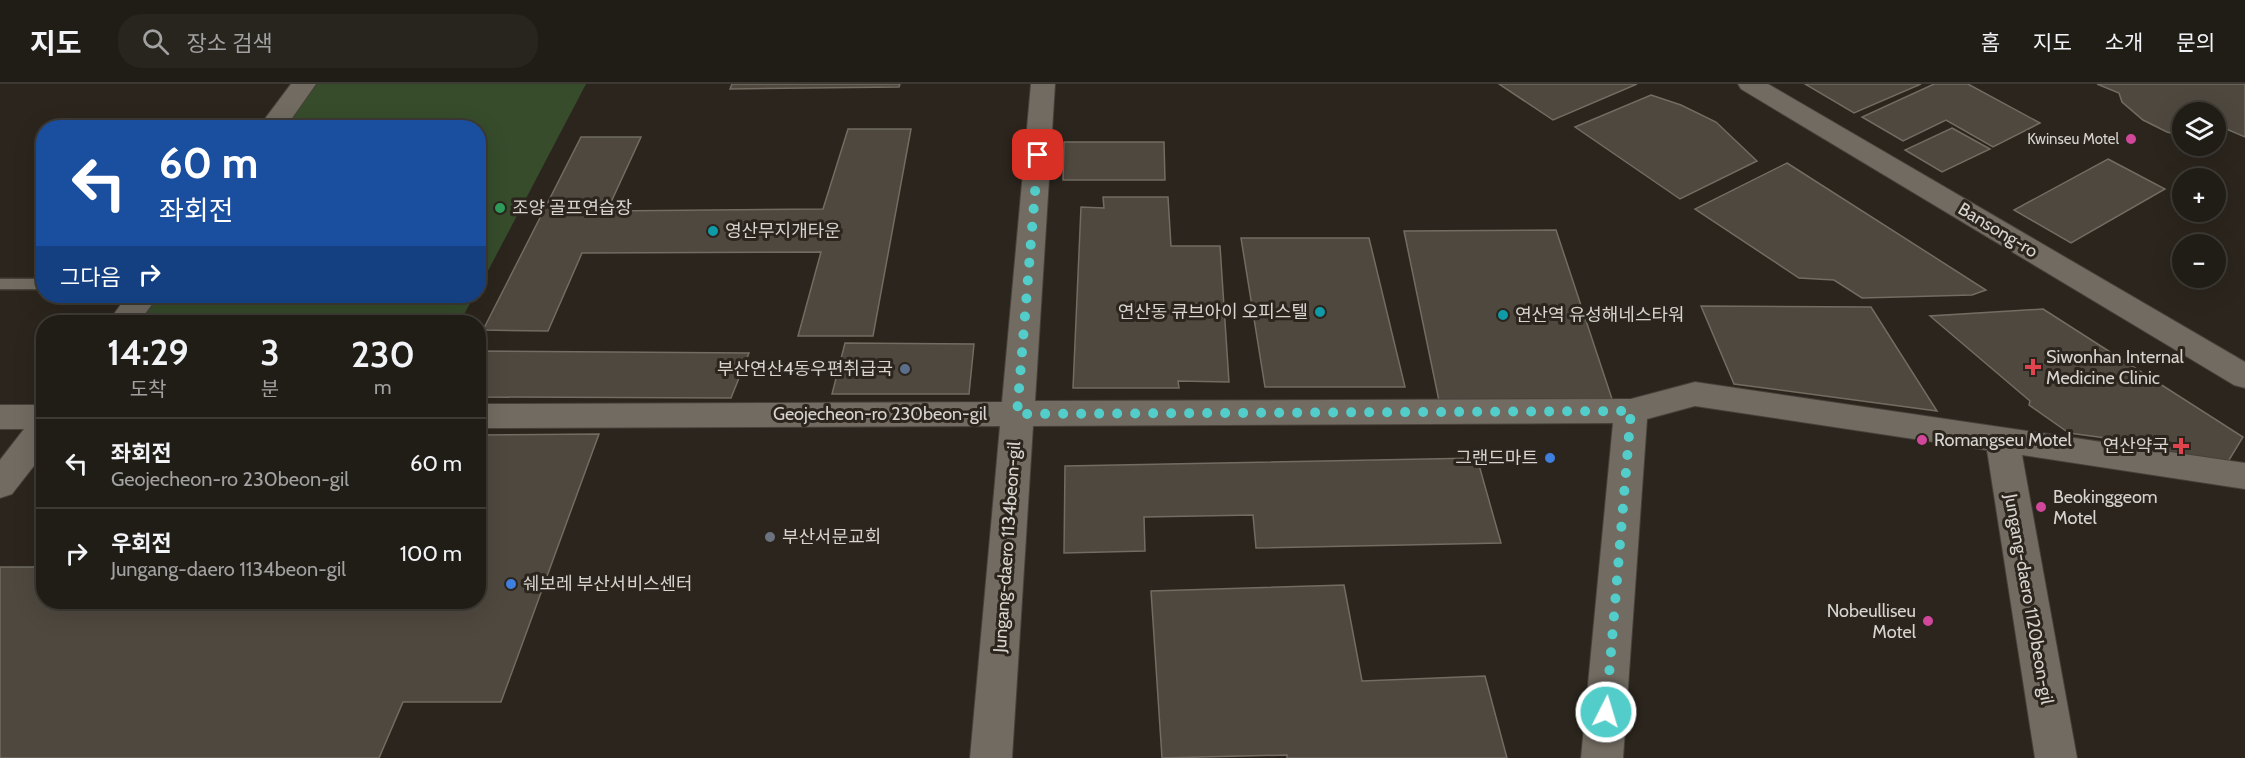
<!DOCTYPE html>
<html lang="ko">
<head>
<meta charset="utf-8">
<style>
  :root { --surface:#201c16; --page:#28251f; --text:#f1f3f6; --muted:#a2a1a1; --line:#3d3a35 }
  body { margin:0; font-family:Cabin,"Noto Sans KR",sans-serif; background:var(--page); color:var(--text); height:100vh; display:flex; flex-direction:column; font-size:22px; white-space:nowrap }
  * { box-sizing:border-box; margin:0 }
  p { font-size:20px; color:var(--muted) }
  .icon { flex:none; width:33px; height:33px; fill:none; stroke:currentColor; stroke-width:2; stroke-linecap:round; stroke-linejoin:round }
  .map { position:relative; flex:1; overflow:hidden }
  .drawer { position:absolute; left:36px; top:231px; width:450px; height:294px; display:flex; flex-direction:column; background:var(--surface); border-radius:24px; box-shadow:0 6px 24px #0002,0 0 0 2px var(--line) }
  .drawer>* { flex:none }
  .hud { position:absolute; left:36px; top:36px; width:450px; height:183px; border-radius:24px; box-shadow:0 6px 24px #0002,0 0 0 2px var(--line); background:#1a4fa0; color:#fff; overflow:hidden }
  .controls { position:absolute; left:2172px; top:18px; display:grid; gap:12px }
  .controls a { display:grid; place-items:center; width:54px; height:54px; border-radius:50%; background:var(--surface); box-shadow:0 6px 24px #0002,0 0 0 2px var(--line); font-size:30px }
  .pin { position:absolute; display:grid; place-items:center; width:51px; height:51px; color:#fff; margin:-26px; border-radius:12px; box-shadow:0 3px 9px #0006 }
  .me { position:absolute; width:66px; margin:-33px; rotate:5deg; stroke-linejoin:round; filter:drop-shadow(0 0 4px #0008) }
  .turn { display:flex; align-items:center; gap:21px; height:126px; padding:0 24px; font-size:27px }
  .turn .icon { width:78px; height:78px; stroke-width:2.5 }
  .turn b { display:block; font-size:42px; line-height:51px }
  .then { display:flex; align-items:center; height:57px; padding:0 24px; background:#0003; gap:12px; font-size:22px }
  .eta { display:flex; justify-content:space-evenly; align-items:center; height:102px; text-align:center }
  .eta b { font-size:36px; font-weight:600; line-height:42px }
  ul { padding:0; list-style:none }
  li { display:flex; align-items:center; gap:18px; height:90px; padding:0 24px; border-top:2px solid var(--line) }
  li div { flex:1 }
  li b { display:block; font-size:22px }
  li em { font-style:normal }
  header { display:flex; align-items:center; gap:36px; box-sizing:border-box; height:84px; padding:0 30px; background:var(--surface); border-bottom:2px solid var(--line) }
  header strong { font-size:28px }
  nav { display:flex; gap:33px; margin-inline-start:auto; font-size:21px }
  .search { width:420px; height:54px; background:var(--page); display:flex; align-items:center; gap:15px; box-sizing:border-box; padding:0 21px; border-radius:24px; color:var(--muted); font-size:22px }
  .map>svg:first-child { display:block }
</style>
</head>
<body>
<header>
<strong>지도</strong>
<div class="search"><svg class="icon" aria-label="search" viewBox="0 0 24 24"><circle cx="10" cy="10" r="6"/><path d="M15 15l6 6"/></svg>장소 검색</div>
<nav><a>홈</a><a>지도</a><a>소개</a><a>문의</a></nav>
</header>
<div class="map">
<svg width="2245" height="674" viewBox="0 0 2245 674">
  <rect width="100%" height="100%" fill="#2b251d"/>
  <path fill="#364c2b" d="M317,0H586L479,204L478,44H284Z
    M155,212H474L460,238H135Z"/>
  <path fill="#4f483f" stroke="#726c62" stroke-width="1.5" d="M732,0H900L899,3L730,5Z
    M1499,0H1637L1553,36Z
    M1805,0H1921L1854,29Z
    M1934,0H1968L2040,39L1993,63L1946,36L1903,57L1862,33Z
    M2097,0H2245V53L2224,44L2216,52V28H2182V52L2167,48L2143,36L2122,18L2119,9Z
    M1651,11L1681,21L1716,38L1757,77L1680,115L1575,43Z
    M1952,44L1990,65L1942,88L1905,66Z
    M848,45H911L873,252H798L821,168L582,169L548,247L483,246L581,53H641L607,127L823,125Z
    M1064,58H1164L1165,96H1063Z
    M2108,75L2165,105L2071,159L2014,126Z
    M1787,79L1986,206L1972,211L1862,214L1834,196L1799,194L1695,125Z
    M1103,113H1168L1171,162H1220L1229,298L1178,297L1179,304H1073L1081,123L1104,124Z
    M1556,146L1612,315L1439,317L1404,147Z
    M1241,154H1369L1405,303H1265Z
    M1701,222L1871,223L1937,327L1734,300Z
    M2043,225L2243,353L2226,381L2129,367L2113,355L2069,349L2029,321L2030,317L1930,232Z
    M845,259L974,260L969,310H832Z
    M478,267L749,269L731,314L478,313Z
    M599,350L501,618H403L379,674H0V483H44V518H478V351Z
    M1477,374L1501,459L1256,464L1253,431L1144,433L1145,467L1064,469L1065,382Z
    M1344,501L1362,597L1485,592L1507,674H1287V671L1162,674L1151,507Z"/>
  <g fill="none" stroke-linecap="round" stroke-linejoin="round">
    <defs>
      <path id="lane" d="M0,195H44V205H0Z"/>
      <path id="street" d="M291,0H316L285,44H258Z
        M1031,0H1055L1035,317L1631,315L1695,298L2245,379V405L2022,371L2077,674H2035L1987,366L1695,322L1647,335L1623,674H1581L1613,339L1033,342L1012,674H970L1000,342L478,344V320L1002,318Z
        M127,212H158L139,238H108Z
        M0,321H44V369L12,410L0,414V376L24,345H0Z"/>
      <path id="secondary" d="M1738,0H1768L2245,278V304L2234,301L1741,5Z"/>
    </defs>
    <use href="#lane" stroke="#46413b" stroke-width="3"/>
    <use href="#street" stroke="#46413b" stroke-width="2"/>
    <use href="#secondary" stroke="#46413b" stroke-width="2"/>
    <use href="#lane" fill="#716b61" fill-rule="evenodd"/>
    <use href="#street" fill="#716b61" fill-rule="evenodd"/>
    <use href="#secondary" fill="#716b61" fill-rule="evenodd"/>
  </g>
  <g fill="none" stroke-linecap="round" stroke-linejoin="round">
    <path stroke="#53cdc9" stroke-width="10" stroke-dasharray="0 18" d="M1038,71L1017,330L1631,327L1606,628"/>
  </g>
  <g fill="#d1479c" stroke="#2b251d" stroke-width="2">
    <circle cx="2131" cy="55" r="6"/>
    <circle cx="1922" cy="356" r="6"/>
    <circle cx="2041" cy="423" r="6"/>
    <circle cx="1928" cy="537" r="6"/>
  </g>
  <circle fill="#2e9e5b" stroke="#2b251d" stroke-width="2" cx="500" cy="124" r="6"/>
  <g fill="#0f9aa8" stroke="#2b251d" stroke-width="2">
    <circle cx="713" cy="147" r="6"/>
    <circle cx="1320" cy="228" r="6"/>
    <circle cx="1503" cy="231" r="6"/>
  </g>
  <g fill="#e0444e" stroke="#2b251d" stroke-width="2">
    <path d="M2030 274h6v6h6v6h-6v6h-6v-6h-6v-6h6z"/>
    <path d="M2178 353h6v6h6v6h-6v6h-6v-6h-6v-6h6z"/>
  </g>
  <circle fill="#5c6f8a" stroke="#2b251d" stroke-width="2" cx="905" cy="285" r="6"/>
  <g fill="#3f7fe0" stroke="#2b251d" stroke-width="2">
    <circle cx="1550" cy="374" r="6"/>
    <circle cx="511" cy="500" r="6"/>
  </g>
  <circle fill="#6b7280" stroke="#2b251d" stroke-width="2" cx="770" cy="453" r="6"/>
  <g text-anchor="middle" stroke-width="6" stroke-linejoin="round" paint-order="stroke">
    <g font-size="15" fill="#d7d3ce" stroke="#2b251d" text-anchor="end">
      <text x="2119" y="60">Kwinseu Motel</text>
    </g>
    <g font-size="18" fill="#d7d3ce" stroke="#2b251d" text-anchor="start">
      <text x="512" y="130">조양 골프연습장</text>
      <text x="725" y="153">영산무지개타운</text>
      <text x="1308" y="234" text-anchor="end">연산동 큐브아이 오피스텔</text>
      <text x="1515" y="237">연산역 유성해네스타워</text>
      <text x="2046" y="279">Siwonhan Internal<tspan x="2046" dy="21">Medicine Clinic</tspan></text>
      <text x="893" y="291" text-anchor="end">부산연산4동우편취급국</text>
      <text x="1934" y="362">Romangseu Motel</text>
      <text x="2169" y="368" text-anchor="end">연산약국</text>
      <text x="1538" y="380" text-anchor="end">그랜드마트</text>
      <text x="2053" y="419">Beokinggeom<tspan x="2053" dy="21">Motel</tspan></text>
      <text x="782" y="459">부산서문교회</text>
      <text x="523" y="506">쉐보레 부산서비스센터</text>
      <text x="1916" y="533" text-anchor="end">Nobeulliseu<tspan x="1916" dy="21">Motel</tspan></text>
    </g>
    <g font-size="18" fill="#d7d3ce" stroke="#2b251d">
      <text transform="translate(1998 146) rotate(31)" y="6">Bansong-ro</text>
      <text x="880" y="336">Geojecheon-ro 230beon-gil</text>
      <text transform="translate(1007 463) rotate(-86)" y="6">Jungang-daero 1134beon-gil</text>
      <text transform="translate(2029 515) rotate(80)" y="6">Jungang-daero 1120beon-gil</text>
    </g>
  </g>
</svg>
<div class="controls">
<a><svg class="icon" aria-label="layers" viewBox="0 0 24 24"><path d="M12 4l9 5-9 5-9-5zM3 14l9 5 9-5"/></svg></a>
<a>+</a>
<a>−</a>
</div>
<div class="pin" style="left:1038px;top:71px;background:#d93025"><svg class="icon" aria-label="arrive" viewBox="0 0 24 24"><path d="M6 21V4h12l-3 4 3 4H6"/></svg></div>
<svg class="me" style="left:1606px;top:628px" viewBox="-20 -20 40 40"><circle r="17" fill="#53cdc9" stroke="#fff" stroke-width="3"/><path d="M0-11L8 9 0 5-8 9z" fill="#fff"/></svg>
<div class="hud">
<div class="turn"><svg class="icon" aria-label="left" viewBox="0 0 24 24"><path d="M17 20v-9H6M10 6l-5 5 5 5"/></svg><div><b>60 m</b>좌회전</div></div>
<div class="then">그다음<svg class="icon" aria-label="right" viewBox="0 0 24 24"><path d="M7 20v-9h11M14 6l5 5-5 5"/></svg></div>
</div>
<section class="drawer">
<div class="eta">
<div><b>14:29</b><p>도착</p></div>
<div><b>3</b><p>분</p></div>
<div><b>230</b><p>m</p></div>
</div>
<ul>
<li><svg class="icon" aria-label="left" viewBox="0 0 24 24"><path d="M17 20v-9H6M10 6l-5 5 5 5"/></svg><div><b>좌회전</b><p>Geojecheon-ro 230beon-gil</p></div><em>60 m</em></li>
<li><svg class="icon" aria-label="right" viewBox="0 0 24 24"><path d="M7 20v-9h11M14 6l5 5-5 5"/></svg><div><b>우회전</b><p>Jungang-daero 1134beon-gil</p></div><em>100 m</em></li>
</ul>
</section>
</div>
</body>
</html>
